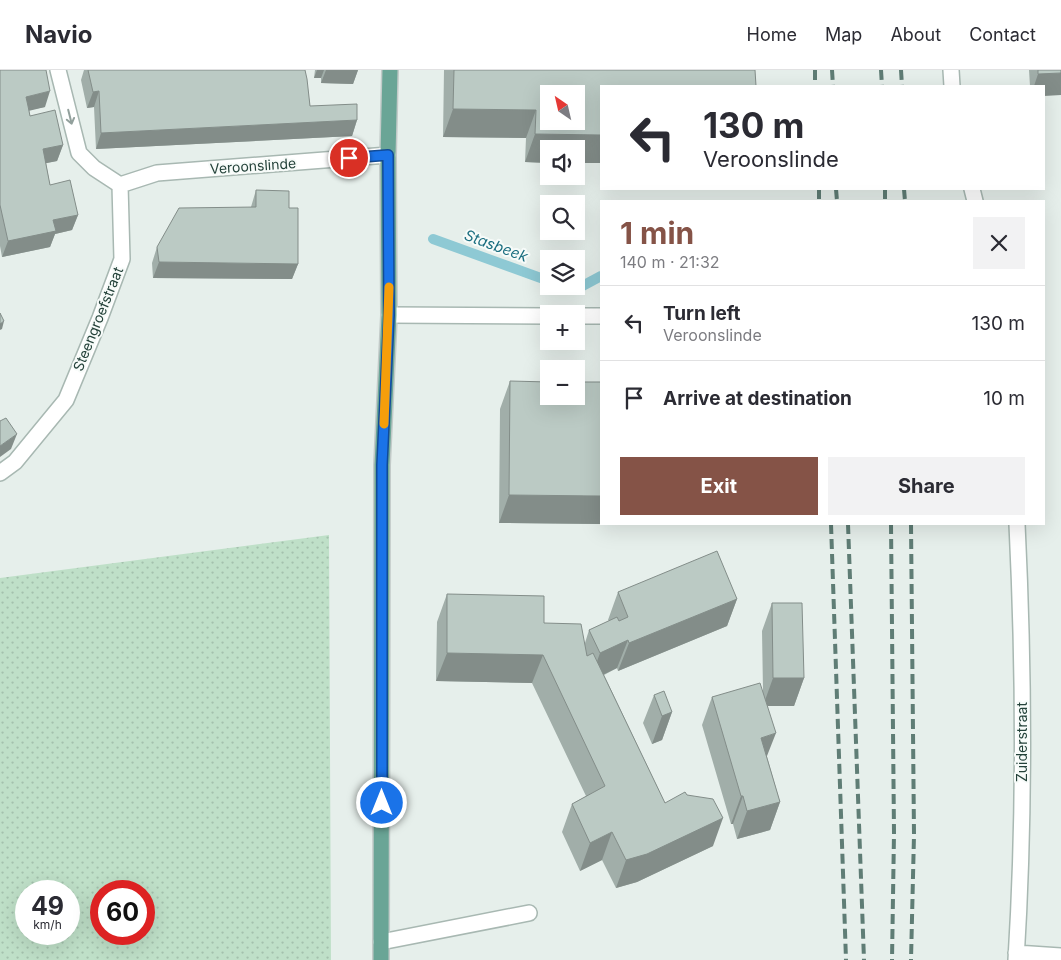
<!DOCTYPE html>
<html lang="en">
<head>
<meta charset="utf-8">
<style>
  :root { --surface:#fff; --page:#f2f2f3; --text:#2b2b33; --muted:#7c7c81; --line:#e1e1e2; --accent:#855347 }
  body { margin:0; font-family:Inter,sans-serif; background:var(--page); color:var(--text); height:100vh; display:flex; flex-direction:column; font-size:19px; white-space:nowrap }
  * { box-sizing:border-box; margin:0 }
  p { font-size:16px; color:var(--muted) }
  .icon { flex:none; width:28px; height:28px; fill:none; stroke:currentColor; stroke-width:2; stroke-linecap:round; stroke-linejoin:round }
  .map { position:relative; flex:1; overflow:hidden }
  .details { position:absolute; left:600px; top:130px; width:445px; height:325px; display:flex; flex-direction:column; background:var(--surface); border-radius:0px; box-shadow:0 5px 20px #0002 }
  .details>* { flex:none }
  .hud { position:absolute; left:600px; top:15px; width:445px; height:105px; border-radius:0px; box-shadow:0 5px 20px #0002; background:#fff; color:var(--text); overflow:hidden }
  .needle { width:32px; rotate:326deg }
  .buttons { position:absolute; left:540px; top:15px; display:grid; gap:10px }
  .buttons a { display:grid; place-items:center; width:45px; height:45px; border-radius:0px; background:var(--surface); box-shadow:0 5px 20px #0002; font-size:25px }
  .speed { position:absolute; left:15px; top:810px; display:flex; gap:10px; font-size:25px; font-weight:700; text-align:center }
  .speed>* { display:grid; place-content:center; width:65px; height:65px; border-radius:50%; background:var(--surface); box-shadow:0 5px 20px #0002; line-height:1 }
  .speed small { font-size:12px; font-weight:400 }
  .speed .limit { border:8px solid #d22; background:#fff; color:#111 }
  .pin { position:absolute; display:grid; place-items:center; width:42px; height:42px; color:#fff; margin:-21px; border:2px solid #fff; border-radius:50%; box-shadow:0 1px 5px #0007 }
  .me { position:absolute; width:55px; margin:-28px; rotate:0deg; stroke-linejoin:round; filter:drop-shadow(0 0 4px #0008) }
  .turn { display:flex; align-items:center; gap:18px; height:105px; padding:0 20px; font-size:22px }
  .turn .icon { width:65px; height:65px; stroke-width:2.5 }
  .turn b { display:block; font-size:35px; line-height:42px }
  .round { display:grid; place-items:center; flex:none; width:52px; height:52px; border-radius:0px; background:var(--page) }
  .head { display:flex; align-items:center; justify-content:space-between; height:85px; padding:0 20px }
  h1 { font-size:30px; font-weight:700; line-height:38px; color:var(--accent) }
  .action { display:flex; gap:10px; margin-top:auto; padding:10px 20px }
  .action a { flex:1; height:58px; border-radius:0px; background:var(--accent); color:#fff; font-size:20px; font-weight:700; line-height:58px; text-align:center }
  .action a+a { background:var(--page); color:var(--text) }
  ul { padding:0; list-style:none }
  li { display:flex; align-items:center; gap:15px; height:75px; padding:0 20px; border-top:1px solid var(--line) }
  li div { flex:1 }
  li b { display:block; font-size:19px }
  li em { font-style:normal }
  header { display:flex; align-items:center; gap:30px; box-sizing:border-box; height:70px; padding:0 25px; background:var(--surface); border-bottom:1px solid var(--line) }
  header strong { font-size:24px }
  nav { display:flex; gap:28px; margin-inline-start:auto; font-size:18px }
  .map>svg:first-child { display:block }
</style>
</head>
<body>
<header>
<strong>Navio</strong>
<nav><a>Home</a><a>Map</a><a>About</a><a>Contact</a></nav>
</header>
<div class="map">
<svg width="1061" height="890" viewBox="0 0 1061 890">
  <defs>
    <pattern id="grass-dots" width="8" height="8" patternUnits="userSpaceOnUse" patternTransform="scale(1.25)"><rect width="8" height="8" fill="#bfe0c8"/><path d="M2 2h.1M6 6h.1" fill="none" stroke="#a4c1ad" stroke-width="1.8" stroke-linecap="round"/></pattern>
  </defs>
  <rect width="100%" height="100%" fill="#e6efeb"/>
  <path fill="url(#grass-dots)" fill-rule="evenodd" d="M329,465L331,890H0V508ZM69,821V864H26V821ZM101,821H144V864H101Z"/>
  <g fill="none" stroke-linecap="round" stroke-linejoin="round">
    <path stroke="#8ec9d4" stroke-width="10" d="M433,169L549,211
      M565,216L575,220L601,206"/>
    <defs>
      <path id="minor" d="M58,0L79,83L94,98L120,115
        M951,0L952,16
        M120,115L157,103L388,85
        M972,119L975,131
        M389,245L549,246
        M576,246H601
        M0,403L15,392L66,330L100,248L122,189L120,115
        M381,872L529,843
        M1016,883L1061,886
        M1016,890C1025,745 1024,599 1017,454"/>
      <path id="major" d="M381,890L382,395L389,245L388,85L390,0"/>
    </defs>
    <use href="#minor" stroke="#a8b8b2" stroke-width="18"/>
    <use href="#major" stroke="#c2cac8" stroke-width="18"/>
    <use href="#minor" stroke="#fff" stroke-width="15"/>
    <use href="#major" stroke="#6aa596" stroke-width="15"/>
    <path stroke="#5f7d75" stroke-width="4" stroke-dasharray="10 5" stroke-linecap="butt" d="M815,0V16
      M832,0L833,16
      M881,0L882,16
      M901,0L902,16
      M819,119V131
      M836,119L837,131
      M885,119V131
      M904,119L905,131
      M831,454L846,890
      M848,454L864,890
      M891,454L894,763L892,890
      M911,454L914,765L911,890"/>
  </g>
  <path fill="#a1aea9" d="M0,0L45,37L29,40L30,46L63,75L57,91L46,93L50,115L78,145L72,160L55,164L50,177L2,187L0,176Z
    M84,0H305L310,36L357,50L352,66L96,79L94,37L87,38L81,10Z
    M315,0H358L353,14L321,13V8H314Z
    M444,0H755L601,16V93H576L549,79V93L525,92L526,68L443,67Z
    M1029,0H1061L1044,16H1030Z
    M256,120L289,138L298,194L292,209L153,208L152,193L157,177L251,137Z
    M510,311L601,454H696V455L499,453L500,339Z
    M618,522L737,529L727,556L618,601L617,598L604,605L665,733L713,776L637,812L616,818L602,790L580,801L562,762L572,734L586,726L532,613L436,611L437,552L447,524L544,553L585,573L589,560L609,551L608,550Z
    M772,533L804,608L794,636H768L767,687L780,732L770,760L737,769L733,754H731L702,655L712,627L763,621L762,561Z
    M654,625L672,642L662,670L652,674L643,653Z"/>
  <path fill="#838d89" d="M317,0H324L321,8H314Z
    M326,0H358L353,14L321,13Z
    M1061,3V25L1044,26V16H1034L1038,4Z
    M50,21L45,37L20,43L26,27Z
    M99,21L94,37L87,38L93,22Z
    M453,39L536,40L526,68L443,67Z
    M357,50L352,66L96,79L101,63Z
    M535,64L601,65V93H576V79H549V93L525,92Z
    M63,75L57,91L37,95L43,79Z
    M78,145L72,160L55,164L50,177L2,187L8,171L53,150Z
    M159,192L298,194L292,209L153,208Z
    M4,251L2,259L0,260V254Z
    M17,364L11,379L0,387V376Z
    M509,425L601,426V454H696V455L499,453Z
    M737,529L727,556L618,601L629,573Z
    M628,570L617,598L590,611L600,583Z
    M447,583L543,585L532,613L436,611Z
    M773,608H804L794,636H763Z
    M672,642L662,670L652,674L662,646Z
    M776,663L765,691L761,668Z
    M741,726H743L733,754H731Z
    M780,732L770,760L737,769L747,741Z
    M723,748L713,776L637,812L616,818L626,790Z
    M612,762L602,790L580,801L590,773Z"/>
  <path fill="#bbcac4" stroke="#838d89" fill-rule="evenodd" d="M0,0H46L50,21L26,27L28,36L30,46L55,40L63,75L43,79L50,115L70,110L78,145L53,150L56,161L8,171L0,135Z
    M88,0H305L307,9L310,36L357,34V50L101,63L99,21L93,22Z
    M454,0H755L756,16H601V65L535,64L536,40L453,39ZM549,24H576V51H549Z
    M1038,0H1061V3L1038,4Z
    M256,120L289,121V138H298V194L159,192L157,177L179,138L256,137Z
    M0,243L4,251L0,254Z
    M510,311L549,312V326H576V312H601V426L509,425Z
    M6,348L17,364L0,376V351Z
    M717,481L737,529L629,573L628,570L600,583L589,560L617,547L619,551L628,547L618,522Z
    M447,524L544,526V553L581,554L587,586L593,583L665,733L685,722L687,725L713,729L723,748L647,784L626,790L612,762L590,773L572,734L605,716L543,585L447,583Z
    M772,533H802L804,608H773Z
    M760,613L776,663L761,668L780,732L747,741L743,726H741L712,627Z
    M664,621L672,642L662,646L654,625Z"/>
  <defs><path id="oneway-shaft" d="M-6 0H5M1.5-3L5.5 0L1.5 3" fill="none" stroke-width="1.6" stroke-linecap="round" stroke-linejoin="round" transform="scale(1.25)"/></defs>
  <use stroke="#92a09c" href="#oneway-shaft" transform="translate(70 47) rotate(76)"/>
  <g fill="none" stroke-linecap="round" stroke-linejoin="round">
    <defs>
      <path id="route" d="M349,88L388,85L389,245L382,395V733"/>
    </defs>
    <use href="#route" stroke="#114b97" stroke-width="12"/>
    <use href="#route" stroke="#1a73e8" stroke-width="9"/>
    <path stroke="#f59e0b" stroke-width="9" d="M384,354L389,217"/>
  </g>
  <g text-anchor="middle" stroke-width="4" stroke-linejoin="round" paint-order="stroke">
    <g font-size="14" fill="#24423a" stroke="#f7fbf9">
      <text transform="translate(253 96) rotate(-4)" y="5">Veroonslinde</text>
      <text transform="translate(98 249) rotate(-68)" y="5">Steengroefstraat</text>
      <text transform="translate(1022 672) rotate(-90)" y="5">Zuiderstraat</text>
    </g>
    <g font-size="15" font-style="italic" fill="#1c6f80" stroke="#f7fbf9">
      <text transform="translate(496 176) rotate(20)" y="5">Stasbeek</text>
    </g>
  </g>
</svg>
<div class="buttons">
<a><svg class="needle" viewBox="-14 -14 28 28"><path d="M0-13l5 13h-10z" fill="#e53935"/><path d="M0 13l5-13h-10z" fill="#7c7c81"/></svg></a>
<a><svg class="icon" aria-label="sound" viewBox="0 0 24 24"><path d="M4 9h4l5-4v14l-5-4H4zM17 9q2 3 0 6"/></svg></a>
<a><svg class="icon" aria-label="search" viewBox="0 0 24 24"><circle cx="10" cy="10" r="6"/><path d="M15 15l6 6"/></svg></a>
<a><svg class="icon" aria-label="layers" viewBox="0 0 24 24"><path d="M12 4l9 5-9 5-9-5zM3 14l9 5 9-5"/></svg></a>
<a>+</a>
<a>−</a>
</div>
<div class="speed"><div>49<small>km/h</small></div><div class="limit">60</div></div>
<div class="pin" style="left:349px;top:88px;background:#d93025"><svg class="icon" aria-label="arrive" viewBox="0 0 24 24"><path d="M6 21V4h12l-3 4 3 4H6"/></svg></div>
<svg class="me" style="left:382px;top:733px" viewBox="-20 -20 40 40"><circle r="17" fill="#1a73e8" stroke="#fff" stroke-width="3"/><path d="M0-11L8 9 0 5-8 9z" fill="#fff"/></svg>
<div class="hud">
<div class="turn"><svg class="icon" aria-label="left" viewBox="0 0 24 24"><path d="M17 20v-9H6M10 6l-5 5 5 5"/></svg><div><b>130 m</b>Veroonslinde</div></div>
</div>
<section class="details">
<div class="head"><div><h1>1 min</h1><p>140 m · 21:32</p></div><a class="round"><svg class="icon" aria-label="close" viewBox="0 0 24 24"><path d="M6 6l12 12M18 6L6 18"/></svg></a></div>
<ul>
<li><svg class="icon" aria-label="left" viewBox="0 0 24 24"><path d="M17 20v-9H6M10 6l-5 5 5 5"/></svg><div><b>Turn left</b><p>Veroonslinde</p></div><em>130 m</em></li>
<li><svg class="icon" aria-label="arrive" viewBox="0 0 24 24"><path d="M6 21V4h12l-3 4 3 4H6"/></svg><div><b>Arrive at destination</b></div><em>10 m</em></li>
</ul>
<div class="action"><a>Exit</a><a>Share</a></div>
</section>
</div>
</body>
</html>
